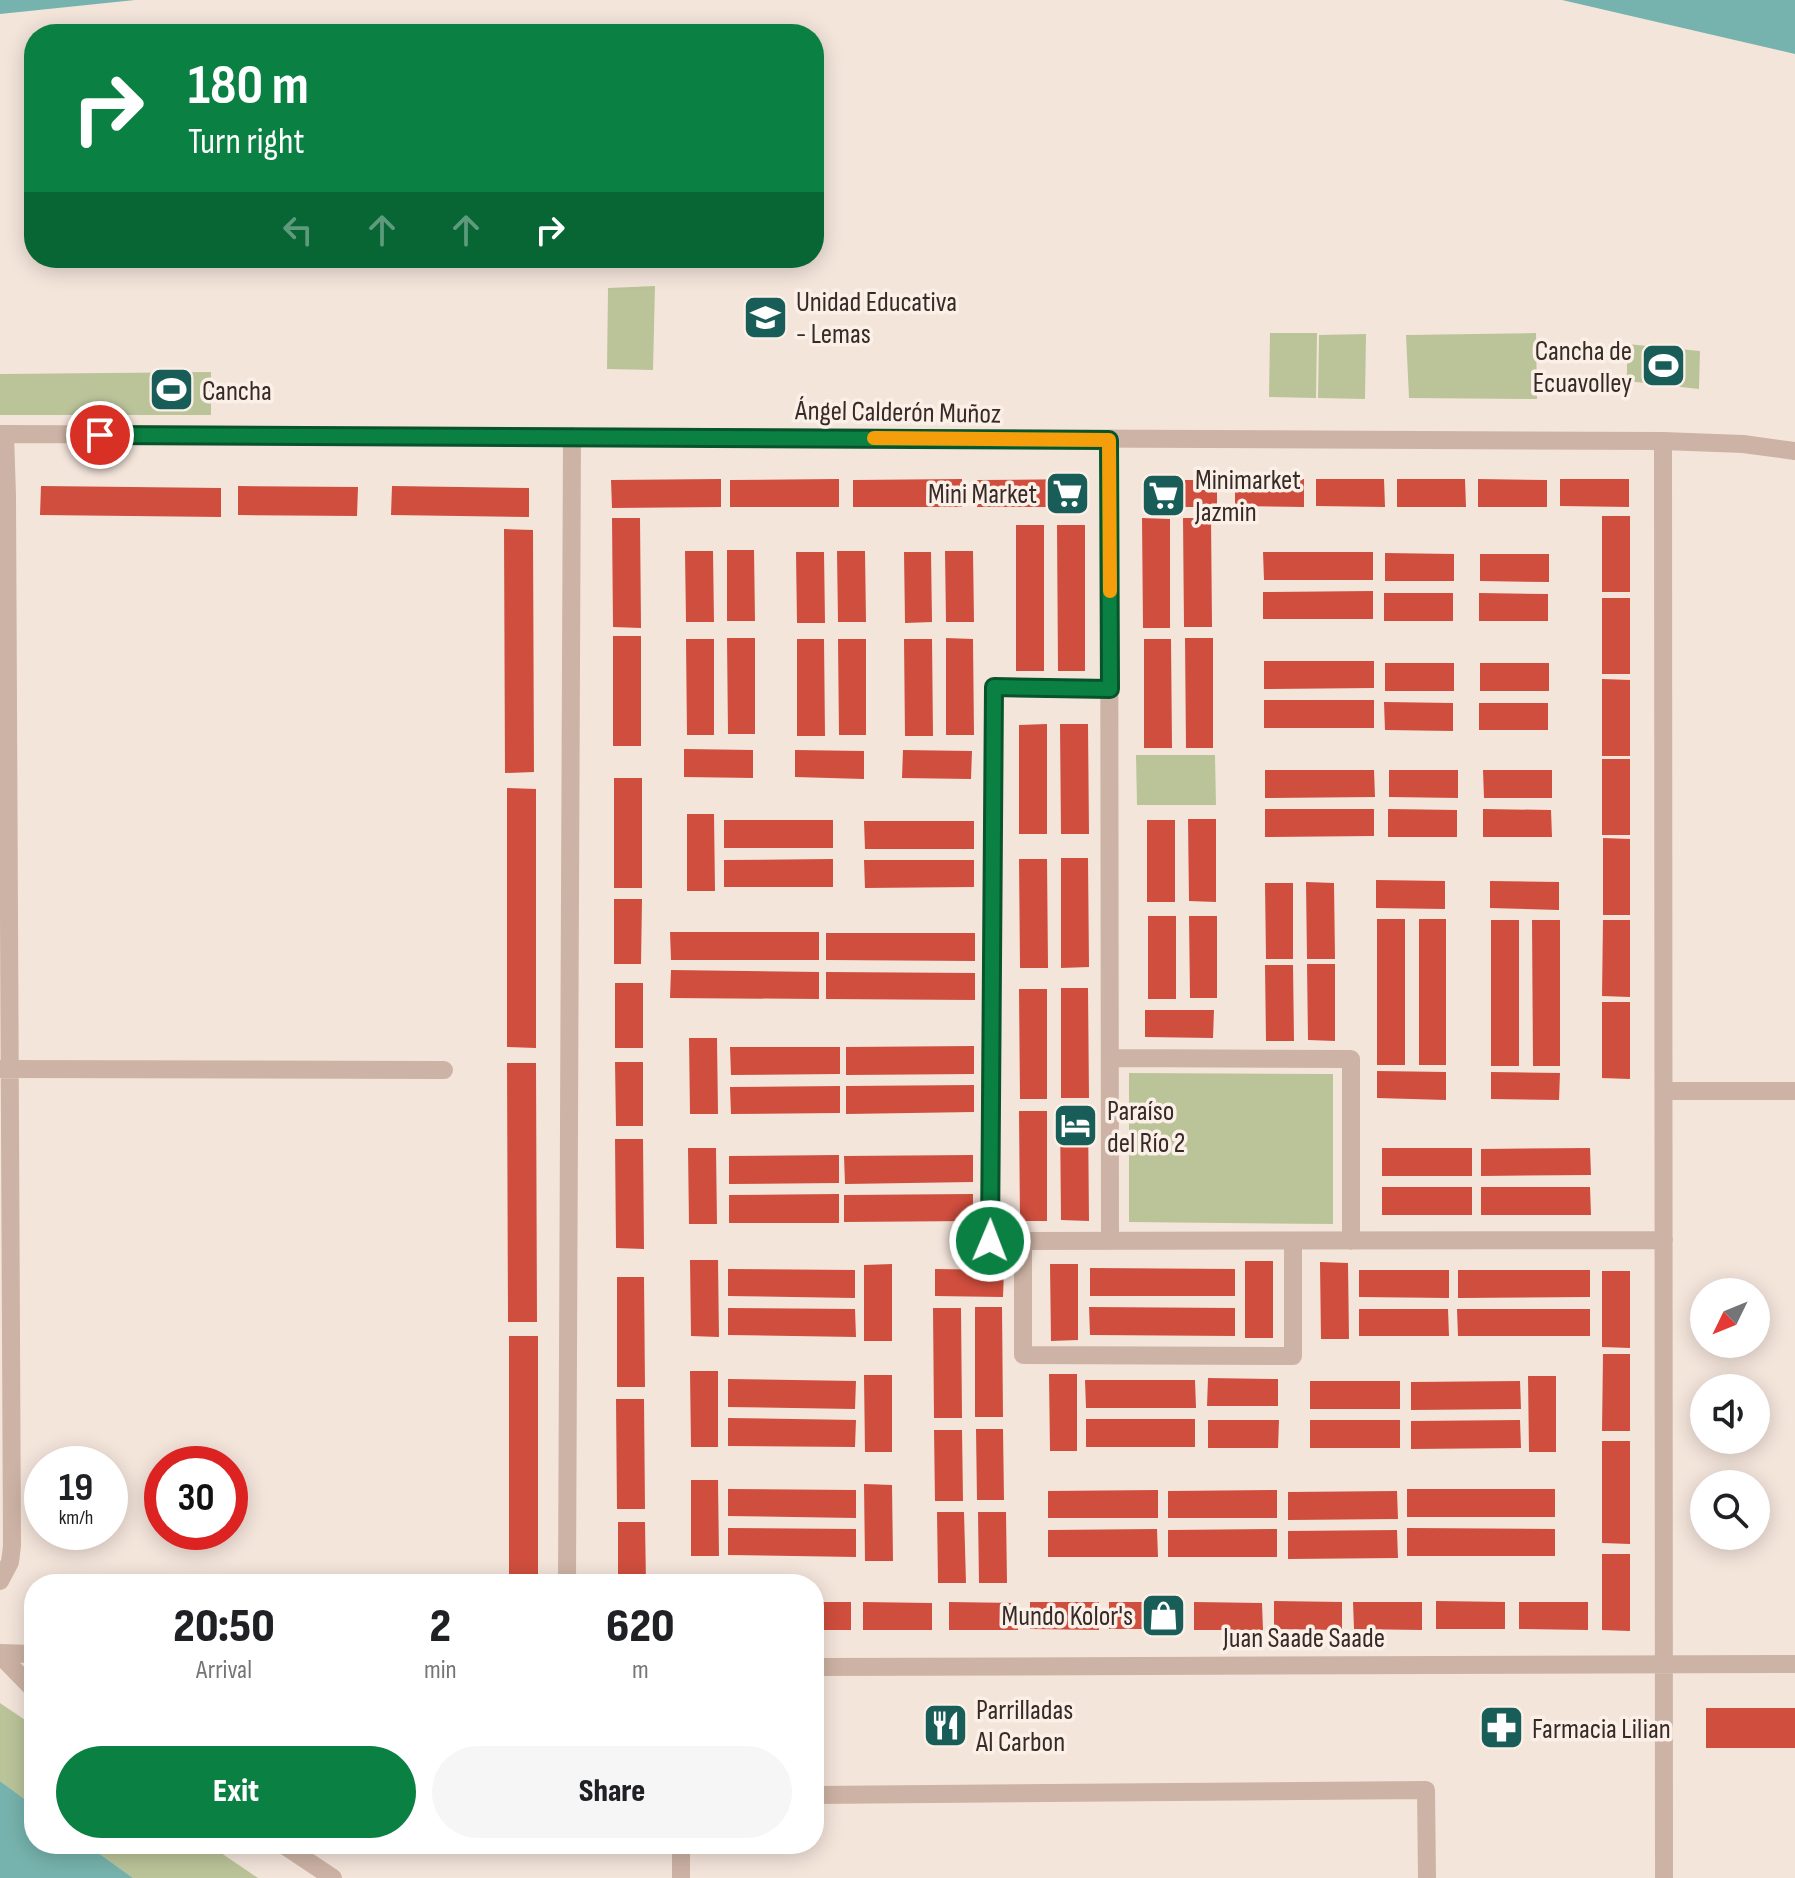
<!DOCTYPE html>
<html lang="en">
<head>
<meta charset="utf-8">
<style>
  :root { --surface:#fff; --page:#f6f6f6; --text:#202124; --muted:#757577; --accent:#0b8043 }
  body { margin:0; font-family:"Sofia Sans Condensed",sans-serif; background:var(--page); color:var(--text); height:100vh; display:flex; flex-direction:column; font-size:30px; white-space:nowrap }
  * { box-sizing:border-box; margin:0 }
  p { font-size:26px; color:var(--muted) }
  .icon { flex:none; width:44px; height:44px; fill:none; stroke:currentColor; stroke-width:2; stroke-linecap:round; stroke-linejoin:round }
  .map { position:relative; flex:1; overflow:hidden }
  .panel { position:absolute; left:24px; top:1574px; width:800px; height:280px; display:flex; flex-direction:column; background:var(--surface); border-radius:32px; box-shadow:0 4px 20px #0003 }
  .panel>* { flex:none }
  .banner { position:absolute; left:24px; top:24px; width:800px; height:244px; border-radius:32px; box-shadow:0 4px 20px #0003; background:#0b8043; color:#fff; overflow:hidden }
  .needle { width:52px; rotate:227deg }
  .fabs { position:absolute; left:1690px; top:1278px; display:grid; gap:16px }
  .fabs a { display:grid; place-items:center; width:80px; height:80px; border-radius:50%; background:var(--surface); box-shadow:0 4px 20px #0003; font-size:40px }
  .speed { position:absolute; left:24px; top:1446px; display:flex; gap:16px; font-size:40px; font-weight:700; text-align:center }
  .speed>* { display:grid; place-content:center; width:104px; height:104px; border-radius:50%; background:var(--surface); box-shadow:0 4px 20px #0003; line-height:1 }
  .speed small { font-size:20px; font-weight:400 }
  .speed .limit { border:12px solid #d22; background:#fff; color:#111 }
  .pin { position:absolute; display:grid; place-items:center; width:68px; height:68px; color:#fff; margin:-34px; border:4px solid #fff; border-radius:50%; box-shadow:0 2px 8px #0007 }
  .me { position:absolute; width:88px; margin:-44px; rotate:1deg; stroke-linejoin:round; filter:drop-shadow(0 0 6px #0008) }
  .turn { display:flex; align-items:center; gap:28px; height:168px; padding:0 32px; font-size:36px }
  .turn .icon { width:104px; height:104px; stroke-width:2.5 }
  .turn b { display:block; font-size:56px; line-height:68px }
  .lanes { display:flex; align-items:center; height:76px; padding:0 32px; background:#0003; justify-content:center; gap:40px; direction:ltr }
  .lanes .off { opacity:.35 }
  .eta { display:flex; justify-content:space-evenly; align-items:center; height:136px; text-align:center }
  .eta b { font-size:48px; font-weight:800; line-height:56px }
  .button { display:flex; gap:16px; margin-top:auto; padding:16px 32px }
  .button a { flex:1; height:92px; border-radius:48px; background:var(--accent); color:#fff; font-size:32px; font-weight:800; line-height:92px; text-align:center }
  .button a+a { background:var(--page); color:var(--text) }
  .map>svg:first-child { display:block }
</style>
</head>
<body>
<div class="map">
<svg width="1795" height="1878" viewBox="0 0 1795 1878">
  <rect width="100%" height="100%" fill="#f4e5db"/>
  <path fill="#bbc499" d="M655,286L653,370L607,369L608,288Z
    M1270,333H1317L1316,398L1269,397Z
    M1536,333L1537,399L1409,398L1406,335Z
    M1366,334L1365,399L1318,398L1319,335Z
    M1627,344L1700,351L1699,389L1627,381Z
    M211,372V415H0V374Z
    M1136,755H1215L1216,805H1137Z
    M1129,1073L1333,1074V1224L1129,1222Z
    M0,1703L34,1726V1806L0,1781Z
    M86,1844H208L258,1878H133Z"/>
  <path fill="#77b3ae" d="M0,0H135L0,14Z
    M1562,0H1795V54Z
    M0,1781L34,1806V1844H86L133,1878H0Z"/>
  <path fill="#d04e3d" d="M721,479V507L612,508L611,480Z
    M839,479V507H730V480Z
    M962,479V507H853V480Z
    M1087,479V507H977V480Z
    M1235,479H1304V507L1235,506Z
    M1316,479H1384L1385,507L1316,506Z
    M1397,479H1465L1466,507H1397Z
    M1478,479L1547,480V507H1478Z
    M1560,479H1629V507L1560,506Z
    M1149,480H1217V507H1148Z
    M41,486L221,488V517L40,515Z
    M238,486L358,487L357,516L238,515Z
    M392,486L529,488V517L391,515Z
    M1602,516H1630V592H1602Z
    M612,518H640L641,628L613,627Z
    M1142,518L1170,519V628H1143Z
    M1183,518H1211L1212,627H1184Z
    M1016,525H1044V671H1016Z
    M1057,525H1085V671H1058Z
    M504,529L533,530L534,772L505,773Z
    M727,550H754L755,621H727Z
    M685,551H713L714,622H686Z
    M837,551H865L866,622H838Z
    M945,551H973L974,622H946Z
    M796,552H824L825,623H797Z
    M904,552H931L932,622L905,623Z
    M1263,552H1373V580H1264Z
    M1385,553L1454,554V581H1385Z
    M1480,554H1549V582L1480,581Z
    M1373,591V619H1263V592Z
    M1384,593H1453V621H1384Z
    M1479,593L1548,594V621H1479Z
    M1602,598H1630V674H1602Z
    M613,636H641V746H613Z
    M727,638H755V734H728Z
    M946,638L973,639L974,735H946Z
    M1185,638H1213V748H1186Z
    M686,639H714V735H687Z
    M797,639H824L825,736H797Z
    M838,639H866V735H839Z
    M904,639H932L933,736H905Z
    M1144,639H1171L1172,748H1144Z
    M1264,661H1374V688L1264,689Z
    M1385,663H1454V691H1385Z
    M1480,663H1549V691H1480Z
    M1602,679L1630,680V756H1602Z
    M1264,700H1374V728H1264Z
    M1384,702L1453,703V731L1385,730Z
    M1479,703H1548V730H1479Z
    M1047,724V834H1019V725Z
    M1060,724H1088L1089,834H1061Z
    M684,749L753,750V778L684,777Z
    M795,750L864,751V779L795,777Z
    M903,750L972,751L971,779L902,778Z
    M1602,759H1630V835H1602Z
    M1265,770H1374L1375,797L1265,798Z
    M1389,770H1458V798L1389,797Z
    M1483,770H1552V798H1484Z
    M614,778H642V888H614Z
    M507,788L536,789V1048L507,1047Z
    M1265,809H1374V836L1265,837Z
    M1388,809L1457,810V837H1388Z
    M1483,809L1551,810L1552,837H1483Z
    M687,814H714L715,891H687Z
    M1188,819H1216V902L1189,901Z
    M724,820H833V848H724Z
    M1147,820H1175V902H1147Z
    M864,821H974V849H865Z
    M1603,838L1630,839V915H1603Z
    M1061,858H1088L1089,967L1061,968Z
    M833,859V887H724V860Z
    M1019,859H1047L1048,968H1020Z
    M864,860H974V887L865,888Z
    M1376,880L1445,881V909L1376,908Z
    M1490,881L1559,882V910L1490,908Z
    M1306,882L1334,883L1335,959H1307Z
    M1265,883H1293V959H1266Z
    M614,899H642L641,964H614Z
    M1148,916H1176V999H1148Z
    M1189,916H1217V998H1190Z
    M1377,919H1405V1065H1377Z
    M1419,919H1446V1065H1419Z
    M1491,920H1519V1066H1491Z
    M1532,920H1560V1066H1533Z
    M1603,920H1630V997L1602,996Z
    M670,932H819V960H671Z
    M826,933H975V961L826,960Z
    M1307,964H1335V1041L1308,1040Z
    M1265,965H1293L1294,1041H1266Z
    M671,970L819,972V999L670,998Z
    M826,972L975,973V1000L826,999Z
    M615,983H643V1048H615Z
    M1061,988H1088L1089,1098H1061Z
    M1019,989H1047V1099H1020Z
    M1602,1002H1630V1079L1602,1078Z
    M1145,1010H1214L1213,1038L1145,1037Z
    M689,1038H717L718,1114H690Z
    M974,1046V1074L846,1075V1047Z
    M730,1047H840V1074L731,1075Z
    M615,1062H643V1126H616Z
    M507,1063H536L537,1322H508Z
    M1377,1071L1446,1072V1100L1377,1098Z
    M1491,1072L1560,1073L1559,1100L1491,1099Z
    M974,1085V1112L846,1114V1086Z
    M840,1086V1113L731,1114L730,1087Z
    M1019,1111H1047V1221H1020Z
    M1060,1111H1088L1089,1221L1061,1220Z
    M615,1139H643L644,1249L616,1248Z
    M688,1148H716L717,1224H689Z
    M1382,1148H1472V1176H1382Z
    M1590,1148L1591,1175L1481,1176V1149Z
    M839,1155V1183L729,1184V1156Z
    M973,1155V1182L845,1184L844,1156Z
    M1382,1187H1472V1215H1382Z
    M1481,1187H1590L1591,1215H1481Z
    M839,1194V1223H729V1195Z
    M973,1194V1221L844,1222V1195Z
    M690,1260H718L719,1337L691,1336Z
    M1245,1261H1273V1338H1245Z
    M1320,1262L1348,1263L1349,1339H1321Z
    M892,1264V1341H864V1265Z
    M1050,1264H1078V1340L1051,1341Z
    M1090,1268L1235,1269V1296H1090Z
    M728,1269L855,1270V1298L728,1296Z
    M935,1269L1004,1270L1003,1297L935,1296Z
    M1359,1270H1449V1298L1359,1297Z
    M1458,1270H1590V1297L1458,1298Z
    M1602,1271H1630V1348L1602,1347Z
    M617,1277H644L645,1387H617Z
    M975,1307H1002L1003,1417H975Z
    M1089,1307L1235,1308V1336L1090,1335Z
    M728,1308L855,1309L856,1337L728,1335Z
    M933,1308H961L962,1418H934Z
    M1359,1309H1448L1449,1336H1359Z
    M1457,1309H1590V1336H1458Z
    M509,1336H538V1584H509Z
    M1603,1354H1630V1431H1602Z
    M690,1371H718V1447H691Z
    M1049,1374H1077V1451H1050Z
    M864,1375H892V1452H865Z
    M1528,1376H1556V1452H1529Z
    M1208,1378L1278,1379V1406H1207Z
    M728,1379L856,1381L855,1409L728,1407Z
    M1085,1380H1195L1196,1408H1086Z
    M1310,1381H1400V1409H1310Z
    M1520,1381L1521,1409L1411,1410V1382Z
    M616,1399H644L645,1509H617Z
    M728,1418L856,1420L855,1447L728,1446Z
    M1086,1419H1195V1447H1086Z
    M1208,1420H1279L1278,1448H1208Z
    M1310,1420H1400V1448H1310Z
    M1520,1420L1521,1448L1411,1449V1421Z
    M976,1429H1003L1004,1500H977Z
    M934,1430H962L963,1501H935Z
    M1602,1441H1630V1544L1602,1543Z
    M691,1480H718L719,1556H691Z
    M864,1484L892,1485L893,1561H865Z
    M728,1489L856,1490V1518L728,1516Z
    M1407,1489H1555V1517H1407Z
    M1158,1490V1518H1048V1491Z
    M1277,1490V1518H1168V1491Z
    M1397,1491L1398,1519L1288,1520V1492Z
    M937,1512H964L966,1583H938Z
    M978,1512H1006L1007,1583H979Z
    M618,1522H645L646,1584H618Z
    M728,1528L856,1529V1557L728,1555Z
    M1407,1528L1555,1529V1556H1407Z
    M1157,1529L1158,1557H1048V1530Z
    M1277,1529V1557H1168V1530Z
    M1397,1530L1398,1558L1288,1559V1531Z
    M1602,1554H1630V1631L1602,1630Z
    M1274,1601L1342,1602V1630L1274,1629Z
    M1436,1601L1505,1602V1629H1436Z
    M814,1602H851V1630H814Z
    M863,1602L932,1603V1630H863Z
    M949,1602L1017,1603L1018,1630H949Z
    M1030,1602H1099V1630L1030,1629Z
    M1109,1602H1178V1629H1109Z
    M1194,1602L1262,1603L1263,1630H1194Z
    M1353,1602H1422V1630L1354,1629Z
    M1519,1602H1588V1630L1519,1629Z
    M1706,1708H1795V1748H1706Z"/>
  <g fill="none" stroke-linecap="round" stroke-linejoin="round">
    <path stroke="#cdb3a5" stroke-width="18" d="M0,434L1663,441L1743,444L1795,451
      M1109,440L1110,1241
      M1663,441L1664,1878
      M1110,689L994,687L990,1241L1664,1240
      M1110,1058L1351,1059V1241
      M0,1069L444,1070
      M1665,1091H1795
      M1023,1241V1355L1293,1356V1241
      M0,1581L10,1562L12,1546L7,495L5,434
      M567,1584L572,436
      M0,1653L34,1654
      M0,1655L34,1690
      M814,1667L1795,1664
      M814,1795L1426,1790L1427,1878
      M282,1844L333,1878
      M681,1844V1878"/>
  </g>
  <g fill="none" stroke-linecap="round" stroke-linejoin="round">
    <defs>
      <path id="route" d="M100,435L1109,440L1110,689L994,687L990,1241"/>
    </defs>
    <use href="#route" stroke="#07532c" stroke-width="20"/>
    <use href="#route" stroke="#0b8043" stroke-width="14"/>
    <path stroke="#f59e0b" stroke-width="14" d="M874,438L1109,440L1110,591"/>
  </g>
  <defs>
    <symbol id="school-square" viewBox="-11 -11 22 22"><rect x="-9" y="-9" width="18" height="18" rx="4" fill="#195d59" stroke="#fbf0e7"/><path d="M0-5L7-2L0 1L-7-2ZM-4 1L0 2.5L4 1V4Q0 6-4 4Z" fill="#fff"/></symbol>
    <symbol id="stadium-square" viewBox="-11 -11 22 22"><rect x="-9" y="-9" width="18" height="18" rx="4" fill="#195d59" stroke="#fbf0e7"/><path d="M0-5a6.5 5 0 1 0 0 10a6.5 5 0 1 0 0-10ZM-3.5-1.8h7v3.6h-7Z" fill="#fff"/></symbol>
    <symbol id="supermarket-square" viewBox="-11 -11 22 22"><rect x="-9" y="-9" width="18" height="18" rx="4" fill="#195d59" stroke="#fbf0e7"/><path d="M-6-5.5h2.5l.6 2H6L4.5 2H-2.5L-4.4-4H-6ZM-1.5 3.2a1.3 1.3 0 1 0 .1 0ZM3 3.2a1.3 1.3 0 1 0 .1 0Z" fill="#fff"/></symbol>
    <symbol id="hotel-square" viewBox="-11 -11 22 22"><rect x="-9" y="-9" width="18" height="18" rx="4" fill="#195d59" stroke="#fbf0e7"/><path d="M-6-4.5h1.5V1H6V5H4.5V3h-9V5H-6ZM-4 0a1.8 1.8 0 1 1 3.6 0ZM.5 0V-2.5h3Q6-2.5 6 0Z" fill="#fff"/></symbol>
    <symbol id="shop-square" viewBox="-11 -11 22 22"><rect x="-9" y="-9" width="18" height="18" rx="4" fill="#195d59" stroke="#fbf0e7"/><path d="M-5-2.5h2.3a2.7 3.5 0 0 1 5.4 0H5L5.5 6h-11ZM-1.5-2.5h3a1.5 2.3 0 0 0-3 0Z" fill="#fff"/></symbol>
    <symbol id="restaurant-square" viewBox="-11 -11 22 22"><rect x="-9" y="-9" width="18" height="18" rx="4" fill="#195d59" stroke="#fbf0e7"/><path d="M-5-6h1v4h1v-4h1v4h1v-4h1v5L-1.5 .5V6h-2V.5L-5-1ZM5-6V6H3V1.5H1.5Q1.5-4 5-6Z" fill="#fff"/></symbol>
    <symbol id="pharmacy-square" viewBox="-11 -11 22 22"><rect x="-9" y="-9" width="18" height="18" rx="4" fill="#195d59" stroke="#fbf0e7"/><path d="M-2-6h4v4h4v4h-4v4h-4v-4h-4v-4h4Z" fill="#fff"/></symbol>
  </defs>
  <g fill-rule="evenodd">
    <use href="#school-square" x="740" y="292" width="51" height="51"/>
    <use href="#stadium-square" x="1638" y="340" width="51" height="51"/>
    <use href="#stadium-square" x="146" y="364" width="51" height="51"/>
    <use href="#supermarket-square" x="1042" y="468" width="51" height="51"/>
    <use href="#supermarket-square" x="1138" y="470" width="51" height="51"/>
    <use href="#hotel-square" x="1050" y="1100" width="51" height="51"/>
    <use href="#shop-square" x="1138" y="1590" width="51" height="51"/>
    <use href="#restaurant-square" x="920" y="1700" width="51" height="51"/>
    <use href="#pharmacy-square" x="1476" y="1702" width="51" height="51"/>
  </g>
  <g text-anchor="middle" stroke-width="7" stroke-linejoin="round" paint-order="stroke">
    <g font-size="28" fill="#382a27" stroke="#fbf0e7" text-anchor="start">
      <text x="796" y="311">Unidad Educativa<tspan x="796" dy="32">- Lemas</tspan></text>
      <text x="1632" y="360" text-anchor="end">Cancha de<tspan x="1632" dy="32">Ecuavolley</tspan></text>
      <text x="202" y="400">Cancha</text>
      <text x="1195" y="489">Minimarket<tspan x="1195" dy="32">Jazmin</tspan></text>
      <text x="1037" y="503" text-anchor="end">Mini Market</text>
      <text x="1107" y="1120">Paraíso<tspan x="1107" dy="32">del Río 2</tspan></text>
      <text x="1133" y="1625" text-anchor="end">Mundo Kolor's</text>
      <text x="976" y="1719">Parrilladas<tspan x="976" dy="32">Al Carbon</tspan></text>
      <text x="1532" y="1738">Farmacia Lilian</text>
    </g>
    <g font-size="28" fill="#382a27" stroke="#fbf0e7">
      <text transform="translate(898 411) rotate(1)" y="10">Ángel Calderón Muñoz</text>
      <text x="1304" y="1647">Juan Saade Saade</text>
    </g>
  </g>
</svg>
<div class="fabs">
<a><svg class="needle" viewBox="-14 -14 28 28"><path d="M0-13l5 13h-10z" fill="#e53935"/><path d="M0 13l5-13h-10z" fill="#757577"/></svg></a>
<a><svg class="icon" aria-label="sound" viewBox="0 0 24 24"><path d="M4 9h4l5-4v14l-5-4H4zM17 9q2 3 0 6"/></svg></a>
<a><svg class="icon" aria-label="search" viewBox="0 0 24 24"><circle cx="10" cy="10" r="6"/><path d="M15 15l6 6"/></svg></a>
</div>
<div class="speed"><div>19<small>km/h</small></div><div class="limit">30</div></div>
<div class="pin" style="left:100px;top:435px;background:#d93025"><svg class="icon" aria-label="arrive" viewBox="0 0 24 24"><path d="M6 21V4h12l-3 4 3 4H6"/></svg></div>
<svg class="me" style="left:990px;top:1241px" viewBox="-20 -20 40 40"><circle r="17" fill="#0b8043" stroke="#fff" stroke-width="3"/><path d="M0-11L8 9 0 5-8 9z" fill="#fff"/></svg>
<div class="banner">
<div class="turn"><svg class="icon" aria-label="right" viewBox="0 0 24 24"><path d="M7 20v-9h11M14 6l5 5-5 5"/></svg><div><b>180 m</b>Turn right</div></div>
<div class="lanes"><svg class="icon off" aria-label="left" viewBox="0 0 24 24"><path d="M17 20v-9H6M10 6l-5 5 5 5"/></svg><svg class="icon off" aria-label="ahead" viewBox="0 0 24 24"><path d="M12 20V5M6 11l6-6 6 6"/></svg><svg class="icon off" aria-label="ahead" viewBox="0 0 24 24"><path d="M12 20V5M6 11l6-6 6 6"/></svg><svg class="icon" aria-label="right" viewBox="0 0 24 24"><path d="M7 20v-9h11M14 6l5 5-5 5"/></svg></div>
</div>
<section class="panel">
<div class="eta">
<div><b>20:50</b><p>Arrival</p></div>
<div><b>2</b><p>min</p></div>
<div><b>620</b><p>m</p></div>
</div>
<div class="button"><a>Exit</a><a>Share</a></div>
</section>
</div>
</body>
</html>
